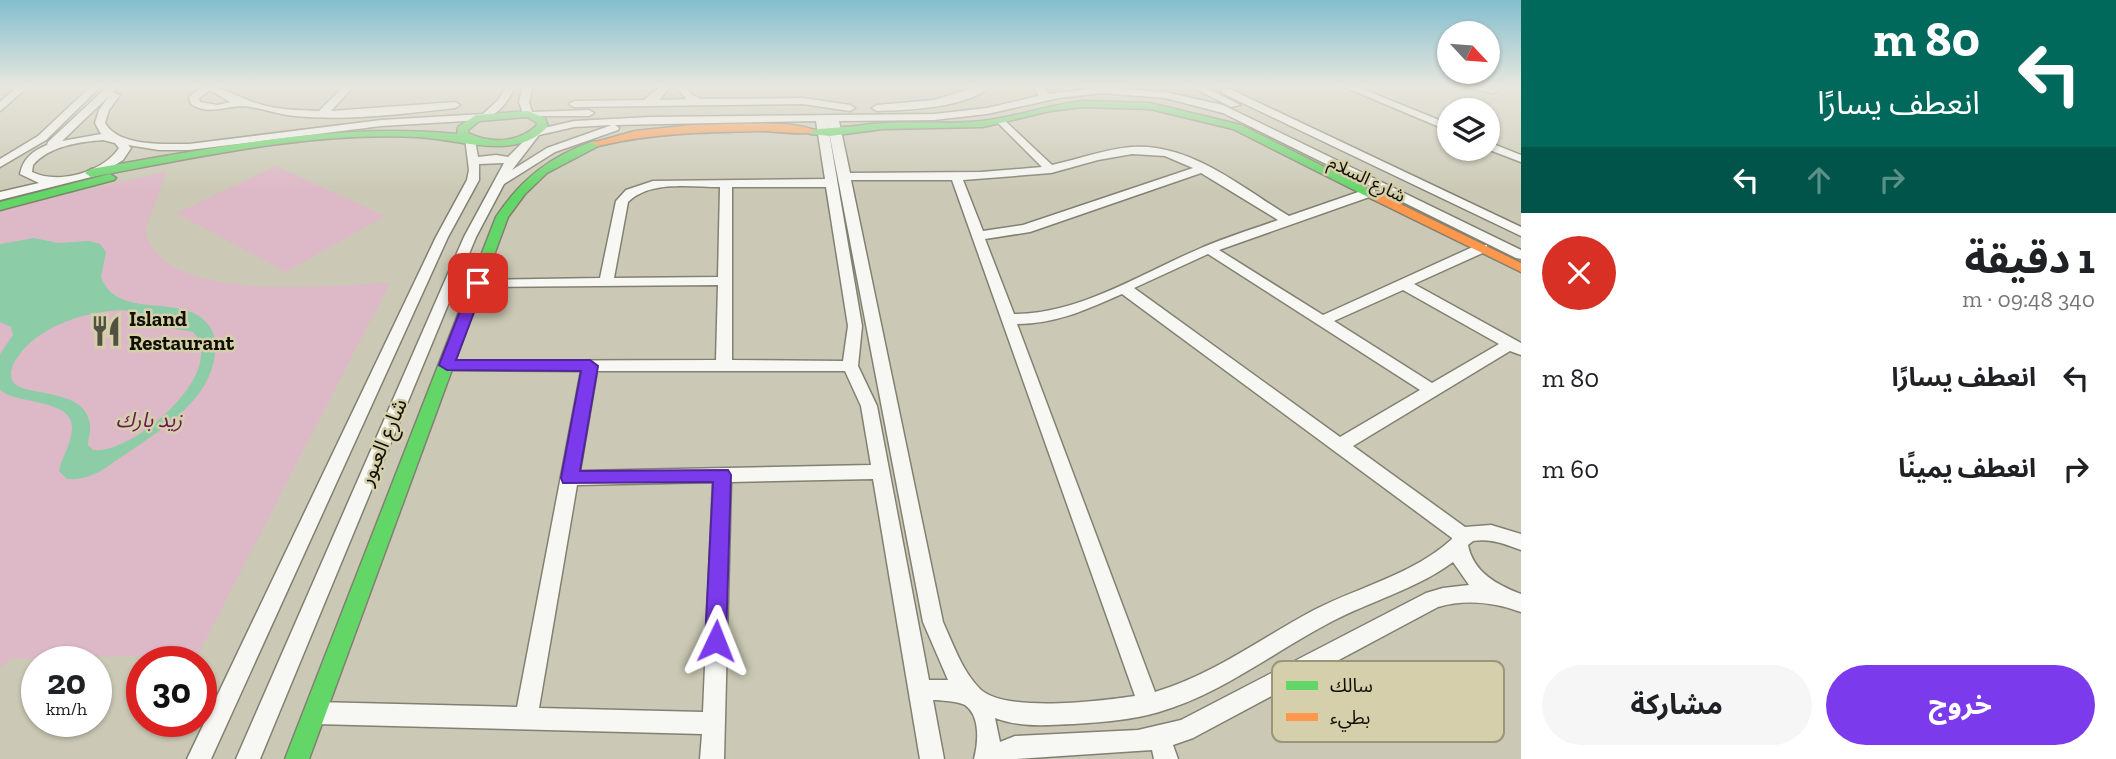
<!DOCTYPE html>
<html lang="ar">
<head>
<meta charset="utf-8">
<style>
  :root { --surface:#fff; --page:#f6f6f6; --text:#202124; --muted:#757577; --accent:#7c3aed }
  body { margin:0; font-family:"Zilla Slab","Noto Sans Arabic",serif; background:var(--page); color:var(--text); direction:rtl; height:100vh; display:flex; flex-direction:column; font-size:26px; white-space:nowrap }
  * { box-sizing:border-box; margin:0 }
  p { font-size:23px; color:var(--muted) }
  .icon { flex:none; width:38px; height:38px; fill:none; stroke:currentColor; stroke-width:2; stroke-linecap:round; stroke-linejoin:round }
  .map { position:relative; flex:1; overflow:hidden; direction:ltr }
  .details { display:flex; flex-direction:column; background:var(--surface); width:595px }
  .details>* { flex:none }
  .guide { background:#00695c; color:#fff; overflow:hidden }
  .needle { width:46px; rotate:116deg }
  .buttons { position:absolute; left:1437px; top:21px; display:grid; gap:14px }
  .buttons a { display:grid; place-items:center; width:63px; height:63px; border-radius:50%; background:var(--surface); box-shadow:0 2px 5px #0004; font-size:35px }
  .speed { position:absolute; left:21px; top:646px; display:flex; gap:14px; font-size:35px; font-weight:700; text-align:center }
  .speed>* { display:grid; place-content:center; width:91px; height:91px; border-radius:50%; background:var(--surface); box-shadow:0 2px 5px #0004; line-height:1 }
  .speed small { font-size:18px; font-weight:400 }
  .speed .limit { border:10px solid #d22; background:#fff; color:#111 }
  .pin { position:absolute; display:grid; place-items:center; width:60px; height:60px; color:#fff; margin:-30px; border-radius:14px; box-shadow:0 4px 10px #0006 }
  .me { position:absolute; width:77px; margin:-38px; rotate:2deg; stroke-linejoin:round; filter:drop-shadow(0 0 5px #0008) }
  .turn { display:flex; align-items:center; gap:24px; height:147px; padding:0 21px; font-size:32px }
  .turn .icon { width:91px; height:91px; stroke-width:2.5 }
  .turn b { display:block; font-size:49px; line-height:60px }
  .lanes { display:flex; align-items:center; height:66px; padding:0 21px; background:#0003; justify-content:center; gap:35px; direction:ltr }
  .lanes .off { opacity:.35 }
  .round { display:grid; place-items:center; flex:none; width:74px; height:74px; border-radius:37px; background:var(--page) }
  .summary { display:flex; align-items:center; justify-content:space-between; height:119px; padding:0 21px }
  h1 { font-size:42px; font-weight:700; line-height:52px }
  .button { display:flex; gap:14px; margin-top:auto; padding:14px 21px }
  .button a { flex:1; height:80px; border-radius:42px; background:var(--accent); color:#fff; font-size:28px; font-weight:700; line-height:80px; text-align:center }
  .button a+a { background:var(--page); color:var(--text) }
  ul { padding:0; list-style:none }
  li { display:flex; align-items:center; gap:21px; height:91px; padding:0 21px }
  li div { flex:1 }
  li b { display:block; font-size:26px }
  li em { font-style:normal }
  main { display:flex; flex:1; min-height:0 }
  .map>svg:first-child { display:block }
</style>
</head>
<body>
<main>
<section class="details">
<div class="guide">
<div class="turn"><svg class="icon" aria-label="left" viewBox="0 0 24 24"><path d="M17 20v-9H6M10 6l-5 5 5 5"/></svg><div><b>80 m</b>انعطف يسارًا</div></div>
<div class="lanes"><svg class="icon" aria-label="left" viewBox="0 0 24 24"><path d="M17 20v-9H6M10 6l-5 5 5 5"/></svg><svg class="icon off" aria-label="ahead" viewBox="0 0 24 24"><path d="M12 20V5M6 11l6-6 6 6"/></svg><svg class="icon off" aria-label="right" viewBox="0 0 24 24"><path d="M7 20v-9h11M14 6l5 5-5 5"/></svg></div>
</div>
<div class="summary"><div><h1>1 دقيقة</h1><p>340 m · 09:48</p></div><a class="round" style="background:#d93025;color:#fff"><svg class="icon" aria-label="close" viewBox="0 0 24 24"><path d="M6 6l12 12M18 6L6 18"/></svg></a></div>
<ul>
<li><svg class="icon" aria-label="left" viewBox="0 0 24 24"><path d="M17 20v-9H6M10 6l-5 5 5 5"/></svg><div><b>انعطف يسارًا</b></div><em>80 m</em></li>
<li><svg class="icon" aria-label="right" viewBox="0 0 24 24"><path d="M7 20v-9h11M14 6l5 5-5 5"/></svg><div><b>انعطف يمينًا</b></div><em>60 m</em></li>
</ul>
<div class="button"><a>خروج</a><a>مشاركة</a></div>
</section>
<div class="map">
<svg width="1521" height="759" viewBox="0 0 1521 759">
  <rect width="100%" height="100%" fill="#cbc9b5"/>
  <path fill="#cac6a4" d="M515,86H675V101L501,107L510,99Z"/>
  <path fill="#ddb8c6" d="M276,166L385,216L286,272L176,213Z
    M167,171L145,230C162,307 331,284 390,283L198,654L10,659L0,668V211Z"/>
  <path fill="#8ccca6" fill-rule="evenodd" d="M34,238L58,243L89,241L100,244L106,252L101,277C115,314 161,300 191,312C204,317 215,329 215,343C219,402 148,437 107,467C95,475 83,480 67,479L59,471C62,456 71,446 72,429C74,398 17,405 0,390V354L13,335L11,327L0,322V244ZM122,310L137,312L163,327L193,332C230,371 133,455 93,450L88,445C88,438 91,431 90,424C85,387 25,397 14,383C8,375 12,365 17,358C39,325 85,312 122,310Z"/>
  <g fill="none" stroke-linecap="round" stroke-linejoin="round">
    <defs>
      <path id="street" d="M18,86H29L0,111V102Z
        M91,86H101L46,140L0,167V159L38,136Z
        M108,86H119L113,92L120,95L109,110L105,123C119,147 164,144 189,144L381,120L483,114L499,99L506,86H516C507,103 499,114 482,120L381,126L189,150H159L128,145L131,148L123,160L99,175L0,200V192L39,183L20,174C23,158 33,151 47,145L48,142ZM109,96L99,110L95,123L101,134L62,141ZM103,140L115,143L119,148C103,172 59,185 32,172L33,165C49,146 79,142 103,140Z
        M202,86C223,86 239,98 259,104C278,110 299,110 319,111L344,86H354L331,111L455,102L460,105L455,108C402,114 348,121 295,116C280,115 254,106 242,106C224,107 207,115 191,104L189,97ZM210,90L230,102H231L217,105L200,102L199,98Z
        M523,86H533L529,102L532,112L589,110L594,113L589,116H524L519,102Z
        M661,86H671L659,100L686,99L676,86H686L691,94L701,99L803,98L850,105L855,108L850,111L803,104L574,107L569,104L574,101L644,100Z
        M979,86H992C965,108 911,110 877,111L872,108L877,105L934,100Z
        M1034,86H1044L1049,94L1102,87L1165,92L1223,105L1521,250V259L1516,258L1223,113L1165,98L1102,93L1059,98L987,114L934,120L839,121L850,173L981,172L1042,167L998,123V119L1002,118L1052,165C1079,159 1105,149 1132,147C1191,143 1242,188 1289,216L1367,189H1375V195L1219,250L1323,315L1477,245H1487V251L1414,284L1521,343V355L1510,351L1353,446L1465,527L1491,525L1521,534V550C1505,544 1490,538 1473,541L1468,545C1473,572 1497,585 1521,594V612C1494,602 1465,599 1438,607L1193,738L1173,745L1178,759H1154L1152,750L1016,759H974C978,744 981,716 965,705C957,701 945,701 936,700H933L944,759H920L873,479L731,482L724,759H700L702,734L315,724L307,721L304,713L307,705L315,702L517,707L581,371L447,370L439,365L442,361L716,360L718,285L478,287L473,286L471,283L473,280L600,278L616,201L626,190L653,181L825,179L816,121L615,125L619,128L618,130L555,152L504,184L476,237L260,759H236L464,237L504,163L479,164V180L448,237L211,759H187L436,237L467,180L469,170L465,138L475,140L478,157L496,155L508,157L535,130L574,121L650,117L934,114L987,108L1038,96ZM827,121L923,622L948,680H929L877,406L858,366L862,326ZM612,125L547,148L512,170L539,135L574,127ZM1132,154L1165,156L1193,168L1023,225L983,231L963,180L1051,173L1098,160ZM1201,173L1278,220C1253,229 1226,237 1201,248C1142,273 1080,314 1014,314L985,239L1030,232ZM851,180H952L1135,696C1101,701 1005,713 980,689C962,671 953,644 943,622ZM720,187L718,277L614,278L628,202C650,180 692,187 720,187ZM732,187H826L848,326L843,361L732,360ZM1208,254L1420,390L1340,437L1134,288ZM1403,290L1499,344L1432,383L1334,321ZM1122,294L1452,538V539C1412,575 1361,586 1314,610C1261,638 1213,675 1155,692L1017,324C1056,324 1088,309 1122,294ZM597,371H845L861,406L871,465L580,471ZM713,482L703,712L539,708L577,485ZM1453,562L1469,585L1443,588L1426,593L1181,720L1138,730L1015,736L1000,742L995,718C1021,728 1047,725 1074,724C1103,722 1132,720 1159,712C1221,694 1272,653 1329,623C1370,601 1415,590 1453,562Z
        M1190,86H1203L1240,105L1231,107Z
        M1342,86H1355L1449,124V131Z
        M1461,86H1499L1500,89L1493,93Z
        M1222,89H1230L1521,227V236L1222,93Z
        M1488,142L1521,155V162L1487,149Z"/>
      <path id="fast" d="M1083,101L1150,103L1241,125L1382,196L1376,200L1372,199L1233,129L1150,109L1083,107L1050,111L983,127L883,129L830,136L810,134L805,131C808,129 853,127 863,125C902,120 942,125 982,121C1016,117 1049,105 1083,101Z
        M528,111L545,118L548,126C517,162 459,139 417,137C307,132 198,157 91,177L85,173L91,169C213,148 333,122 457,134L458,127L476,115ZM527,117L536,122L537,125C518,143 492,144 468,133V130L479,121Z
        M594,141L604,143L547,173L525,194L508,217L309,759H285L496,217C521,179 551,156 594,141Z
        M110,174L116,178L114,180L0,210V202Z"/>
      <path id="slow" d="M692,125C717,125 798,119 815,131C808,136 774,131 762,131C706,132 653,133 598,146L592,143L635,131Z
        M1376,192L1521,263V272L1372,199V193Z"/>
    </defs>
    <use href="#street" stroke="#828071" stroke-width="3"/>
    <use href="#fast" stroke="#828071" stroke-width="3"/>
    <use href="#slow" stroke="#828071" stroke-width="3"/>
    <use href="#street" fill="#f7f7f4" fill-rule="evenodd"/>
    <use href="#fast" fill="#63d668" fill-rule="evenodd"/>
    <use href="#slow" fill="#ff974d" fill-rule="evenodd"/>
  </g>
  <linearGradient id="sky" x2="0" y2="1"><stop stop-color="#83bece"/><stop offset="0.45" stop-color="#e8e7de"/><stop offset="1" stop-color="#e8e7de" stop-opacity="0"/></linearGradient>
  <rect width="1521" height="192" fill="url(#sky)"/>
  <path fill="#7c3aed" stroke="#51269a" stroke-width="2" d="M478,278L485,283L456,360H590L598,366L580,471L728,470L731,475L726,641L723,648L716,650L708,648L705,641L713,482L563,483L561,478L581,371L447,370L439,365L471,283Z"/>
  <defs>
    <symbol id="restaurant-bare" viewBox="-9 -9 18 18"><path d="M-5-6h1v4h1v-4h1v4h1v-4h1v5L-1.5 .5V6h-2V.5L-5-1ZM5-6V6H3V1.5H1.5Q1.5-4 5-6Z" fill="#525041" stroke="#d5d0ab" stroke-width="2.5" paint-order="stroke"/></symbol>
  </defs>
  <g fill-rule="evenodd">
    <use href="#restaurant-bare" x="84" y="309" width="44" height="44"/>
  </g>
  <g text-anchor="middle" stroke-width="5" stroke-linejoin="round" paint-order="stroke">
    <g font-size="18" fill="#110f03" stroke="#d5d0ab">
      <text transform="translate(1367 179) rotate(26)" y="6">شارع السلام</text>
    </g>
    <g font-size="21" font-weight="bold" fill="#110f03" stroke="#d5d0ab" text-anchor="start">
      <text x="129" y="326">Island<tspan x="129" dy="24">Restaurant</tspan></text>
    </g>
    <g font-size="21" font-style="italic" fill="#6e1556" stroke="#d5d0ab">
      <text x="149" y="427">زيد بارك</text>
    </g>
    <g font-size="21" fill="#110f03" stroke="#d5d0ab">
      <text transform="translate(383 442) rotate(-67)" y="7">شارع العبور</text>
    </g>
  </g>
  <rect x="1272" y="661" width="232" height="81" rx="10" fill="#d5d0ab" stroke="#9a9679" stroke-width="2"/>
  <rect x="1286" y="681" width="32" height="9" fill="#63d668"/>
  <rect x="1286" y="713" width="32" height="8" fill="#ff974d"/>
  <g font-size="19" fill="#110f03">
    <text x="1330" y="692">سالك</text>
    <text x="1330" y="724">بطيء</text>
  </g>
</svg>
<div class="buttons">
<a><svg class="needle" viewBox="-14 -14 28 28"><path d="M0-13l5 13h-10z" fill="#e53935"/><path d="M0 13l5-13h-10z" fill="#757577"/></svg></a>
<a><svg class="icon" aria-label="layers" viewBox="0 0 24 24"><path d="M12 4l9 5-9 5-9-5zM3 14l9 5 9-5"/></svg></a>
</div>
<div class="speed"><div>20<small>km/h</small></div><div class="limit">30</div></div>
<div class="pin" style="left:478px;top:283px;background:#d93025"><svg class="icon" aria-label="arrive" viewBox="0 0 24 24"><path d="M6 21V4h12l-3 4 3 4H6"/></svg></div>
<svg class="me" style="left:716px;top:641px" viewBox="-20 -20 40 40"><path d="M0-17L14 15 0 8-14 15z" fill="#7c3aed" stroke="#fff" stroke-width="4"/></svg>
</div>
</main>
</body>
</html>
